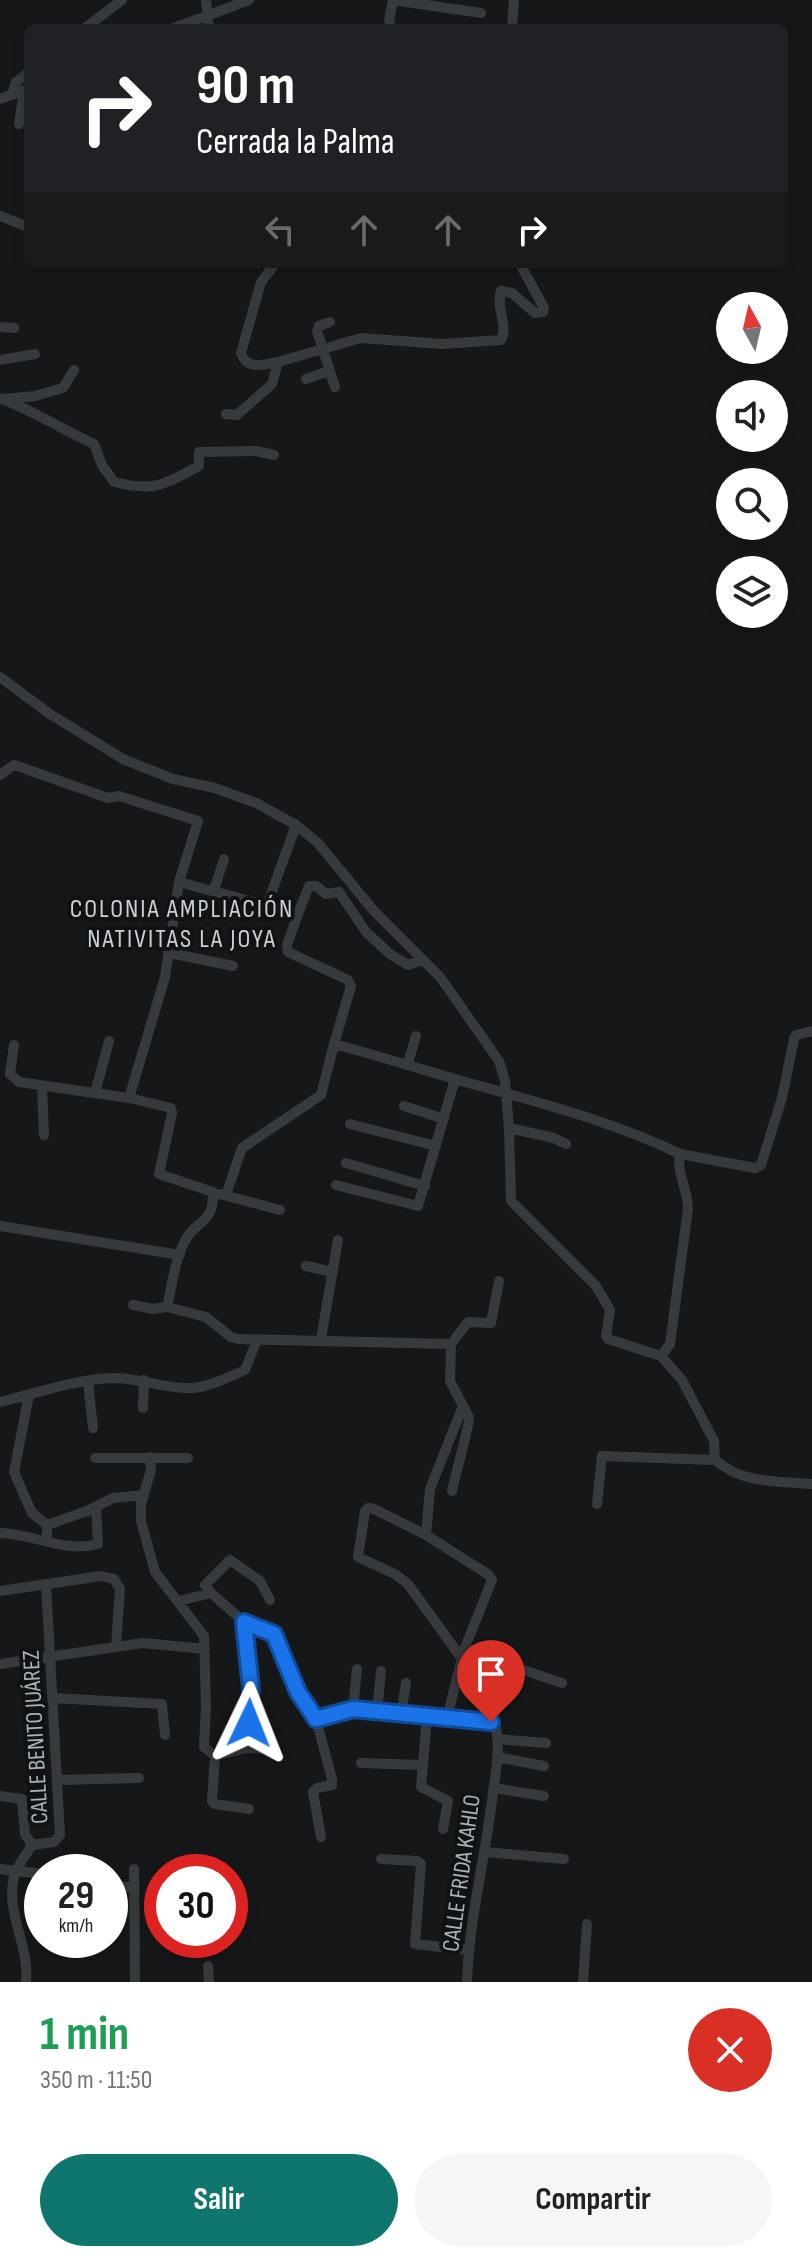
<!DOCTYPE html>
<html lang="es">
<head>
<meta charset="utf-8">
<style>
  :root { --surface:#fff; --page:#f6f6f6; --text:#222; --muted:#767676; --accent:#0f766e }
  body { margin:0; font-family:"Sofia Sans Condensed",sans-serif; background:var(--page); color:var(--text); height:100vh; display:flex; flex-direction:column; font-size:30px; white-space:nowrap }
  * { box-sizing:border-box; margin:0 }
  p { font-size:26px; color:var(--muted) }
  .icon { flex:none; width:44px; height:44px; fill:none; stroke:currentColor; stroke-width:2; stroke-linecap:round; stroke-linejoin:round }
  .map { position:relative; height:1982px; overflow:hidden }
  .sheet { display:flex; flex-direction:column; background:var(--surface); flex:1 }
  .sheet>* { flex:none }
  .banner { position:absolute; left:24px; top:24px; width:764px; height:244px; border-radius:12px; box-shadow:0 4px 12px #0003; background:#202124; color:#fff; overflow:hidden }
  .needle { width:52px; rotate:352deg }
  .buttons { position:absolute; left:716px; top:292px; display:grid; gap:16px }
  .buttons a { display:grid; place-items:center; width:72px; height:72px; border-radius:50%; background:var(--surface); box-shadow:0 4px 12px #0003; font-size:40px }
  .speed { position:absolute; left:24px; top:1854px; display:flex; gap:16px; font-size:40px; font-weight:700; text-align:center }
  .speed>* { display:grid; place-content:center; width:104px; height:104px; border-radius:50%; background:var(--surface); box-shadow:0 4px 12px #0003; line-height:1 }
  .speed small { font-size:20px; font-weight:400 }
  .speed .limit { border:12px solid #d22; background:#fff; color:#111 }
  .pin { position:absolute; display:grid; place-items:center; width:68px; height:68px; color:#fff; margin:-82px -34px; border-radius:50% 50% 50% 0; rotate:-45deg; box-shadow:0 0 8px #0007 }
  .pin .icon { rotate:45deg }
  .me { position:absolute; width:88px; margin:-44px; rotate:2deg; stroke-linejoin:round; filter:drop-shadow(0 0 6px #0008) }
  .turn { display:flex; align-items:center; gap:28px; height:168px; padding:0 40px; font-size:36px }
  .turn .icon { width:104px; height:104px; stroke-width:2.5 }
  .turn b { display:block; font-size:56px; line-height:68px }
  .lanes { display:flex; align-items:center; height:76px; padding:0 40px; background:#0003; justify-content:center; gap:40px; direction:ltr }
  .lanes .off { opacity:.35 }
  .round { display:grid; place-items:center; flex:none; width:84px; height:84px; border-radius:42px; background:var(--page) }
  .headline { display:flex; align-items:center; justify-content:space-between; height:136px; padding:0 40px }
  h1 { font-size:48px; font-weight:700; line-height:60px; color:#1e9e55 }
  .action { display:flex; gap:16px; margin-top:auto; padding:16px 40px }
  .action a { flex:1; height:92px; border-radius:48px; background:var(--accent); color:#fff; font-size:32px; font-weight:700; line-height:92px; text-align:center }
  .action a+a { background:var(--page); color:var(--text) }
  .map>svg:first-child { display:block }
</style>
</head>
<body>
<div class="map">
<svg width="812" height="1982" viewBox="0 0 812 1982">
  <rect width="100%" height="100%" fill="#161718"/>
  <g fill="none" stroke-linecap="round" stroke-linejoin="round">
    <path stroke="#373a3d" stroke-width="10" d="M206,0L209,28
      M393,0L481,13
      M85,28L122,0
      M174,28L249,0
      M391,28L389,20L393,0
      M512,28L514,0
      M12,95L16,82L28,73
      M0,99L28,89
      M19,124L24,91
      M0,216L28,227
      M275,264L261,282L241,353C247,371 263,364 278,362
      M330,322L319,326L317,331L335,387
      M0,327L14,328
      M0,360L35,354
      M306,379L329,371
      M0,398C33,411 62,429 94,444L102,465L114,482C155,492 163,485 199,466V452L256,451L274,455
      M4,399L35,396L63,388L74,370
      M226,414L237,415L272,384L278,362L361,338L442,344L501,340C509,325 495,307 501,291L512,293L535,313L543,312L544,308L520,264
      M0,677L50,714L123,759L173,779L215,788L256,803L296,825L318,843L373,910L440,977L499,1061L505,1081L509,1128L511,1201L596,1286L610,1310L606,1336L608,1339L661,1356L682,1380L714,1441L715,1460C743,1484 776,1481 812,1484
      M0,775L14,765L20,767L108,798L119,796L198,821L179,882L165,977L129,1098L171,1108L172,1113L159,1174L213,1192C214,1223 197,1220 186,1239C175,1258 172,1286 167,1307L206,1317L231,1337L238,1339L451,1344L450,1381L463,1406L430,1489L426,1535
      M179,882L298,914L287,945L288,952L348,980L351,986L334,1044C376,1055 417,1068 458,1080C533,1101 610,1120 680,1154
      M214,890L224,859
      M267,905L296,825
      M298,914L309,886H316L326,894L339,892L366,932L390,954L408,965L422,960
      M170,953L233,966
      M14,1045L10,1074L19,1082L129,1098
      M408,1063L416,1036
      M42,1086L44,1135
      M95,1093L109,1041
      M404,1106L444,1119
      M350,1124L436,1146
      M509,1128L554,1138L566,1144
      M346,1163L425,1186
      M336,1185L418,1206L455,1079
      M219,1194L280,1210
      M226,1195L242,1148L321,1095L334,1044
      M0,1226L180,1255
      M306,1266L333,1272
      M133,1305L153,1309L167,1307
      M321,1339L338,1240
      M451,1344L468,1322L491,1323L499,1281
      M661,1356L670,1344L688,1209C688,1190 676,1172 680,1154L755,1168L761,1165L782,1098L794,1039L796,1035L812,1031
      M88,1382L93,1428
      M29,1395L14,1472L32,1513L47,1525V1540
      M0,1402C38,1393 75,1379 114,1378C141,1378 167,1390 193,1388C211,1386 229,1377 245,1370L257,1340
      M143,1408L144,1380
      M150,1457L151,1470L141,1504V1521L155,1572L204,1636L206,1707L204,1747L215,1756
      M95,1458H188
      M452,1491C454,1480 470,1423 469,1418C468,1414 465,1410 463,1406
      M597,1504L602,1456L715,1460
      M47,1525L87,1511L113,1498L144,1495
      M0,1533C36,1534 63,1553 98,1544L96,1507
      M0,1591L101,1576L114,1579L120,1589L116,1646
      M270,1600L260,1581L230,1560L205,1585L211,1593L244,1622L274,1634L298,1692L316,1719L332,1779V1785L317,1788L313,1792L321,1837
      M179,1601L211,1593
      M244,1622L251,1689L247,1748
      M464,1650L562,1683
      M0,1664L143,1643L205,1649
      M53,1698L162,1704L165,1735
      M353,1709L357,1669
      M377,1712L381,1671
      M401,1714L406,1683
      M427,1717L421,1787L448,1801L443,1829
      M447,1718L464,1650L492,1580L489,1575L426,1535L374,1509L368,1508L365,1511L358,1557L395,1574L408,1584L462,1659
      M316,1719L353,1709L495,1724C501,1745 496,1771 493,1792C486,1856 469,1918 467,1982
      M497,1739L546,1743
      M215,1756L212,1801L215,1804L249,1809
      M215,1756L247,1748L275,1749
      M497,1757L544,1766
      M361,1763L422,1765
      M58,1780L139,1778
      M494,1788L544,1796
      M0,1796L22,1799L25,1834L32,1845
      M486,1852L564,1859
      M381,1859L417,1861L421,1864L415,1944L468,1950
      M0,1869L42,1874
      M134,1869L135,1982
      M110,1885L135,1888
      M208,1966L209,1982
      M26,1982C30,1946 5,1912 14,1877C17,1866 26,1855 32,1845L54,1842L60,1835L46,1584
      M583,1982L587,1924"/>
  </g>
  <g fill="none" stroke-linecap="round" stroke-linejoin="round">
    <defs>
      <path id="route" d="M249,1723L251,1689L244,1622L274,1634L298,1692L316,1719L353,1709L491,1722"/>
    </defs>
    <use href="#route" stroke="#114b97" stroke-width="20"/>
    <use href="#route" stroke="#1a73e8" stroke-width="14"/>
  </g>
  <g text-anchor="middle" stroke-width="8" stroke-linejoin="round" paint-order="stroke">
    <g font-size="24" fill="#a9b3b8" stroke="#111213">
      <text transform="translate(35 1737) rotate(-93)" y="8">CALLE BENITO JUÁREZ</text>
      <text transform="translate(461 1873) rotate(-82)" y="8">CALLE FRIDA KAHLO</text>
    </g>
    <g font-size="26" letter-spacing="2" fill="#cad0d4" stroke="#111213">
      <text x="182" y="917">COLONIA AMPLIACIÓN<tspan x="182" dy="30">NATIVITAS LA JOYA</tspan></text>
    </g>
  </g>
</svg>
<div class="buttons">
<a><svg class="needle" viewBox="-14 -14 28 28"><path d="M0-13l5 13h-10z" fill="#e53935"/><path d="M0 13l5-13h-10z" fill="#767676"/></svg></a>
<a><svg class="icon" aria-label="sound" viewBox="0 0 24 24"><path d="M4 9h4l5-4v14l-5-4H4zM17 9q2 3 0 6"/></svg></a>
<a><svg class="icon" aria-label="search" viewBox="0 0 24 24"><circle cx="10" cy="10" r="6"/><path d="M15 15l6 6"/></svg></a>
<a><svg class="icon" aria-label="layers" viewBox="0 0 24 24"><path d="M12 4l9 5-9 5-9-5zM3 14l9 5 9-5"/></svg></a>
</div>
<div class="speed"><div>29<small>km/h</small></div><div class="limit">30</div></div>
<div class="pin" style="left:491px;top:1722px;background:#d93025"><svg class="icon" aria-label="arrive" viewBox="0 0 24 24"><path d="M6 21V4h12l-3 4 3 4H6"/></svg></div>
<svg class="me" style="left:249px;top:1723px" viewBox="-20 -20 40 40"><path d="M0-17L14 15 0 8-14 15z" fill="#1a73e8" stroke="#fff" stroke-width="4"/></svg>
<div class="banner">
<div class="turn"><svg class="icon" aria-label="right" viewBox="0 0 24 24"><path d="M7 20v-9h11M14 6l5 5-5 5"/></svg><div><b>90 m</b>Cerrada la Palma</div></div>
<div class="lanes"><svg class="icon off" aria-label="left" viewBox="0 0 24 24"><path d="M17 20v-9H6M10 6l-5 5 5 5"/></svg><svg class="icon off" aria-label="ahead" viewBox="0 0 24 24"><path d="M12 20V5M6 11l6-6 6 6"/></svg><svg class="icon off" aria-label="ahead" viewBox="0 0 24 24"><path d="M12 20V5M6 11l6-6 6 6"/></svg><svg class="icon" aria-label="right" viewBox="0 0 24 24"><path d="M7 20v-9h11M14 6l5 5-5 5"/></svg></div>
</div>
</div>
<section class="sheet">
<div class="headline"><div><h1>1 min</h1><p>350 m · 11:50</p></div><a class="round" style="background:#d93025;color:#fff"><svg class="icon" aria-label="close" viewBox="0 0 24 24"><path d="M6 6l12 12M18 6L6 18"/></svg></a></div>
<div class="action"><a>Salir</a><a>Compartir</a></div>
</section>
</body>
</html>
